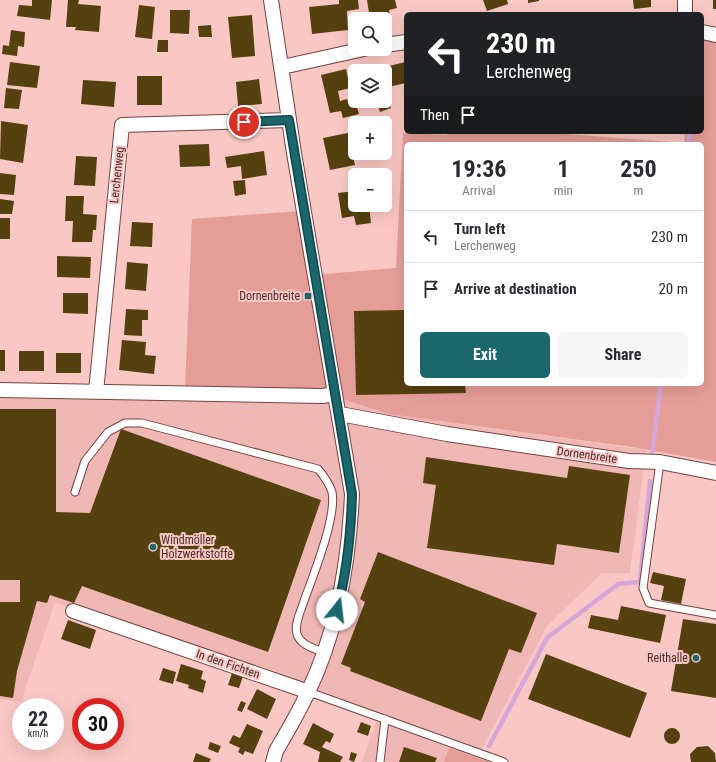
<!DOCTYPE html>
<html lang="en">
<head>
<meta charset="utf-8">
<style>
  :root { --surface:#fff; --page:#f7f7f7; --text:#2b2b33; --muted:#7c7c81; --line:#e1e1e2; --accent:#1a676e }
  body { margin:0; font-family:"Roboto Condensed",sans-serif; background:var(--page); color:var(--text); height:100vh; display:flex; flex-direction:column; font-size:15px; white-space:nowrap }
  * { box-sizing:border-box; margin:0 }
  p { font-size:13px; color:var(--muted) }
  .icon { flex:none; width:22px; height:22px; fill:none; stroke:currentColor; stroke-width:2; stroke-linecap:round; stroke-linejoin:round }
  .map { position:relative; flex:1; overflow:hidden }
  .drawer { position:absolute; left:404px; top:142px; width:300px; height:244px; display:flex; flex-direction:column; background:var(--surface); border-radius:6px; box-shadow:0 4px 16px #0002 }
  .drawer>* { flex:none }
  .banner { position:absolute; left:404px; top:12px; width:300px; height:122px; border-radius:6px; box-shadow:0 4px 16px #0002; background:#202124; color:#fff; overflow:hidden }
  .fabs { position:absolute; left:348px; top:12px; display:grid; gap:8px }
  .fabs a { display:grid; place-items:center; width:44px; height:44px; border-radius:6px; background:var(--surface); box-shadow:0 4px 16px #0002; font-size:20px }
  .speed { position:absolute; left:12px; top:698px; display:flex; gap:8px; font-size:20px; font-weight:700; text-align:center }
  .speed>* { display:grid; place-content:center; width:52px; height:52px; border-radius:50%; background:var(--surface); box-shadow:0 4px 16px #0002; line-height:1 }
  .speed small { font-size:10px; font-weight:400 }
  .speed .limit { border:6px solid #d22; background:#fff; color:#111 }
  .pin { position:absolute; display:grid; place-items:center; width:34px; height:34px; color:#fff; margin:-17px; border:2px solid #fff; border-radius:50%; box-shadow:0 1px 4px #0007 }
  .me { position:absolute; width:44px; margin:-22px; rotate:16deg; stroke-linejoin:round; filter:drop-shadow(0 0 3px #0008) }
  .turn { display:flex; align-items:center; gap:14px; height:84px; padding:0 16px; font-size:18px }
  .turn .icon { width:52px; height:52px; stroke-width:2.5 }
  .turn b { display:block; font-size:28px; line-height:34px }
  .then { display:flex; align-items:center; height:38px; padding:0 16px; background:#0003; gap:8px; font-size:15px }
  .eta { display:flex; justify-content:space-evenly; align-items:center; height:68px; text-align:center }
  .eta b { font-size:24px; font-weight:700; line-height:28px }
  .cta { display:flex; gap:8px; margin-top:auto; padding:8px 16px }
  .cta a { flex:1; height:46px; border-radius:6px; background:var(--accent); color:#fff; font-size:16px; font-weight:700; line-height:46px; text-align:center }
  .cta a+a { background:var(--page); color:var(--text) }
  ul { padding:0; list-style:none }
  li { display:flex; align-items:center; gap:12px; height:52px; padding:0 16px; border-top:1px solid var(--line) }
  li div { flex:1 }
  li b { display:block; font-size:15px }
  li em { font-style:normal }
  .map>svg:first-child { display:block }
</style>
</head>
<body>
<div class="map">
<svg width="716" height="762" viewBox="0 0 716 762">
  <rect width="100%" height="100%" fill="#fac8c4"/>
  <path fill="#f0b8b4" d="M0,393H322L389,414L646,450L630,573H602L547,626L477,758L449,748L444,762H362L377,719L55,602L21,702L0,699Z"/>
  <path fill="#e59d98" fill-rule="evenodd" d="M702,37L716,39V462L632,447L389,414L322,393L185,389L192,219L300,211L313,275L396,268L403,133L447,135V132H540L684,143L685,132H702ZM406,144H702V384H406Z
    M449,748L489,762H444Z"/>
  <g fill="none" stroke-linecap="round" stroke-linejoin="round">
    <path stroke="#d6a6d9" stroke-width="4.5" d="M688,144L690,132
      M652,454L661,384
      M489,746L547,638L618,584L640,582L650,481"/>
  </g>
  <path fill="#55400f" d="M32,0H52L50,20L17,16L19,5L32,6Z
    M68,0H79L78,4L101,6L99,32L75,30L76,27H66Z
    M339,0H358L359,9L347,11L348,30L312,34L309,7L339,4Z
    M367,0H395L397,8L389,10L392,25L385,26V19H370Z
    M483,0H507L508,4L487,11Z
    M528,0H539V1L528,3Z
    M633,0H651V7L634,9Z
    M713,0H716V9H713Z
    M139,5L155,7L152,39L135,37Z
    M170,10H190L189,34L170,33Z
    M252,15L255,56L232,58L228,17Z
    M211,25L212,37H199L198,26Z
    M11,30L25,32L24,47L18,46L17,56L2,54L3,45L9,46Z
    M158,40H168V52H157Z
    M10,62L40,66L37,88L7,85Z
    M406,62V83L388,87L384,67Z
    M346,69L350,88L338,91L340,101L347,99L349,105L356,104L359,114L343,118L341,111L330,113L321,75Z
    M137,76H162V105H137Z
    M259,79L262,104L238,106L236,82Z
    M83,80L116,82L114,107L81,104Z
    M6,88L22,90L19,109L4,108Z
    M385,94H387L391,108L380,112L377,101H385Z
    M1,121L28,125L23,163L0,159Z
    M348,133L355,165L330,170L323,138Z
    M209,144L210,166L180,167L179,145Z
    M264,151L267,175L242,179L241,166L227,168L225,157Z
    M76,156L97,157L95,186L74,185Z
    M0,173L16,175L14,195L0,194Z
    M245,180L246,194L235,196L233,181Z
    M355,191V205H369L371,223L356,225L354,216L342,218L338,193Z
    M66,196H84L83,214L97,215L96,230H93L92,242H72L73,221H65Z
    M0,199L14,201L12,214H0Z
    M0,218H10V239H0Z
    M132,222L153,223L152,247L130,246Z
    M57,256L91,257L90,278L57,277Z
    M127,262L148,264L146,291L125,289Z
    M63,293H88V314L63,313Z
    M126,309L148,310V320H142V336L124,335Z
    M406,310V384H465L466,393L356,395L354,311Z
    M122,340L146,342L145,355L156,356L154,374L119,370Z
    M0,350H5V371H0Z
    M19,351H44V371H19Z
    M56,353H81V373H56Z
    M0,409H56V512L90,513L121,429L321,500L268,652L82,586L74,603L50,595L47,603L37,601L17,671L13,698L0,696V602H20V580H0Z
    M426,457L567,478L569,466L630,475L619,553L557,544L554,565L427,548L436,485L423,483Z
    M378,552L537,613L521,653L509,649L481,721L350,671L351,668L341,664L365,602L360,599Z
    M653,572L686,579L681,604L661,600L664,586L650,583Z
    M621,606L666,615L660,643L588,628L591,615L618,620Z
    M683,619L716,624V698L671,691Z
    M68,620L96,630L90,649L61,639Z
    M546,654L647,693L630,738L528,699Z
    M181,664L203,671L201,679L206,681L203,693L188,688L189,685L176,681Z
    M163,668L176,672L173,684L159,680Z
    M232,673L243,676L239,688L228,685Z
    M257,689L276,699L267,719L247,709Z
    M241,701L246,703L242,712L237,710Z
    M361,722L371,726L368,736L357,732Z
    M313,723L334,734L330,743L326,741L322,747L343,757L340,762H318L320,752L303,744Z
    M247,724L263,731L253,754L245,751L243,755L238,752L240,748L229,743L233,735L240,738Z
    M664 736a8 8 0 1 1 16 0a8 8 0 1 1-16 0Z
    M210,742L221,746L218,753L208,749Z
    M708,746L715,753L716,762H691L690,754L697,747Z
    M404,747L437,758L435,762H399Z
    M351,752L357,754L354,762L349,760Z
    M196,753L211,759L209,762H193Z"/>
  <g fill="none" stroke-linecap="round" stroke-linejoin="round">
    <defs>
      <path id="service" d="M660,462L643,588L649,603L716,615
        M75,492L85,461L108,432L125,423H142L318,469C324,476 329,483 332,492C337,517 313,576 304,601C301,611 294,624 297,634C300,645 314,648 324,653
        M309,692L504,762
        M380,762L385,719"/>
      <path id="minor" d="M271,0L294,153L352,494C349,562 338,630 308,692C299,712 287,732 276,751L273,762
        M685,0V14
        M702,32L716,35
        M385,45L406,42
        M282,67L364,49
        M0,390L322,396L335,394
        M96,392L122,125L289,120
        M340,414L447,434L629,461L660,462L716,473
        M73,611L309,692"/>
    </defs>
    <use href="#service" stroke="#75423f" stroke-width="9"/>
    <use href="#minor" stroke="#75423f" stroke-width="16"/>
    <use href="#service" stroke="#fff" stroke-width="7"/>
    <use href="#minor" stroke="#fff" stroke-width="14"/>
  </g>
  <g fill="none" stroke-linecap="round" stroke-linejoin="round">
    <defs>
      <path id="route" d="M244,122L289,120L352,494C351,533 347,572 337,610"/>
    </defs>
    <use href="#route" stroke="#114348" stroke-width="10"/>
    <use href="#route" stroke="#1a676e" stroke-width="7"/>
  </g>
  <g fill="#1a676e" stroke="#fac8c4" stroke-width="1.5">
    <rect x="304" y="292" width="8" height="8" rx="2"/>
    <circle cx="153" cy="547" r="4"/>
    <circle cx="696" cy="658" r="4"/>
  </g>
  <g text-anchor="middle" stroke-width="4" stroke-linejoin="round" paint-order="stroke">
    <g font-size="12" fill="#472f2d" stroke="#fac8c4">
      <text transform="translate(117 175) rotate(-84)" y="4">Lerchenweg</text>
      <text transform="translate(587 455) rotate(8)" y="4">Dornenbreite</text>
      <text transform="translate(228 664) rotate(19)" y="4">In den Fichten</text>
    </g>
    <g font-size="12" fill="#472f2d" stroke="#fac8c4" text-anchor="end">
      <text x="300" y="300">Dornenbreite</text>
      <text x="161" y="544" text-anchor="start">Windmöller<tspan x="161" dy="14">Holzwerkstoffe</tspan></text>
      <text x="688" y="662">Reithalle</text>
    </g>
  </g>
</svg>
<div class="fabs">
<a><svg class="icon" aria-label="search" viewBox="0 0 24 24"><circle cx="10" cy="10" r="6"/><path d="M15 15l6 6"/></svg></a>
<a><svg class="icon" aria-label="layers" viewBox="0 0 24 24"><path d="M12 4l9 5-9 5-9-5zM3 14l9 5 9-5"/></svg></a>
<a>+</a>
<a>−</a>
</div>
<div class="speed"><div>22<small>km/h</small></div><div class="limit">30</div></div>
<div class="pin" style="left:244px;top:122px;background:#d93025"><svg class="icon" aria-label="arrive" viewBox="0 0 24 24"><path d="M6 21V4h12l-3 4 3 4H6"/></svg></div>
<svg class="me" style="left:337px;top:610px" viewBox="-20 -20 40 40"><circle r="19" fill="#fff"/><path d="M0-13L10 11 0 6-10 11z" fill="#1a676e"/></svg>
<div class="banner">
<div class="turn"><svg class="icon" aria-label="left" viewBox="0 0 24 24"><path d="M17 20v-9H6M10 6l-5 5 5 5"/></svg><div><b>230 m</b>Lerchenweg</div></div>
<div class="then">Then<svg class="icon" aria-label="arrive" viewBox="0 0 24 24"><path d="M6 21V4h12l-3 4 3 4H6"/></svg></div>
</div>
<section class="drawer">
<div class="eta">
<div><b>19:36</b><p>Arrival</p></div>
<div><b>1</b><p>min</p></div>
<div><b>250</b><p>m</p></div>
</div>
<ul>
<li><svg class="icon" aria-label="left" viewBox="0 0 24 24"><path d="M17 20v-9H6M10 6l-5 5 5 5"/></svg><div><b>Turn left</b><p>Lerchenweg</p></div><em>230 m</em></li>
<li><svg class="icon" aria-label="arrive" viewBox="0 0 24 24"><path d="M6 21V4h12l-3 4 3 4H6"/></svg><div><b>Arrive at destination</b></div><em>20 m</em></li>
</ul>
<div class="cta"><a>Exit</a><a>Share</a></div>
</section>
</div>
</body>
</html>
